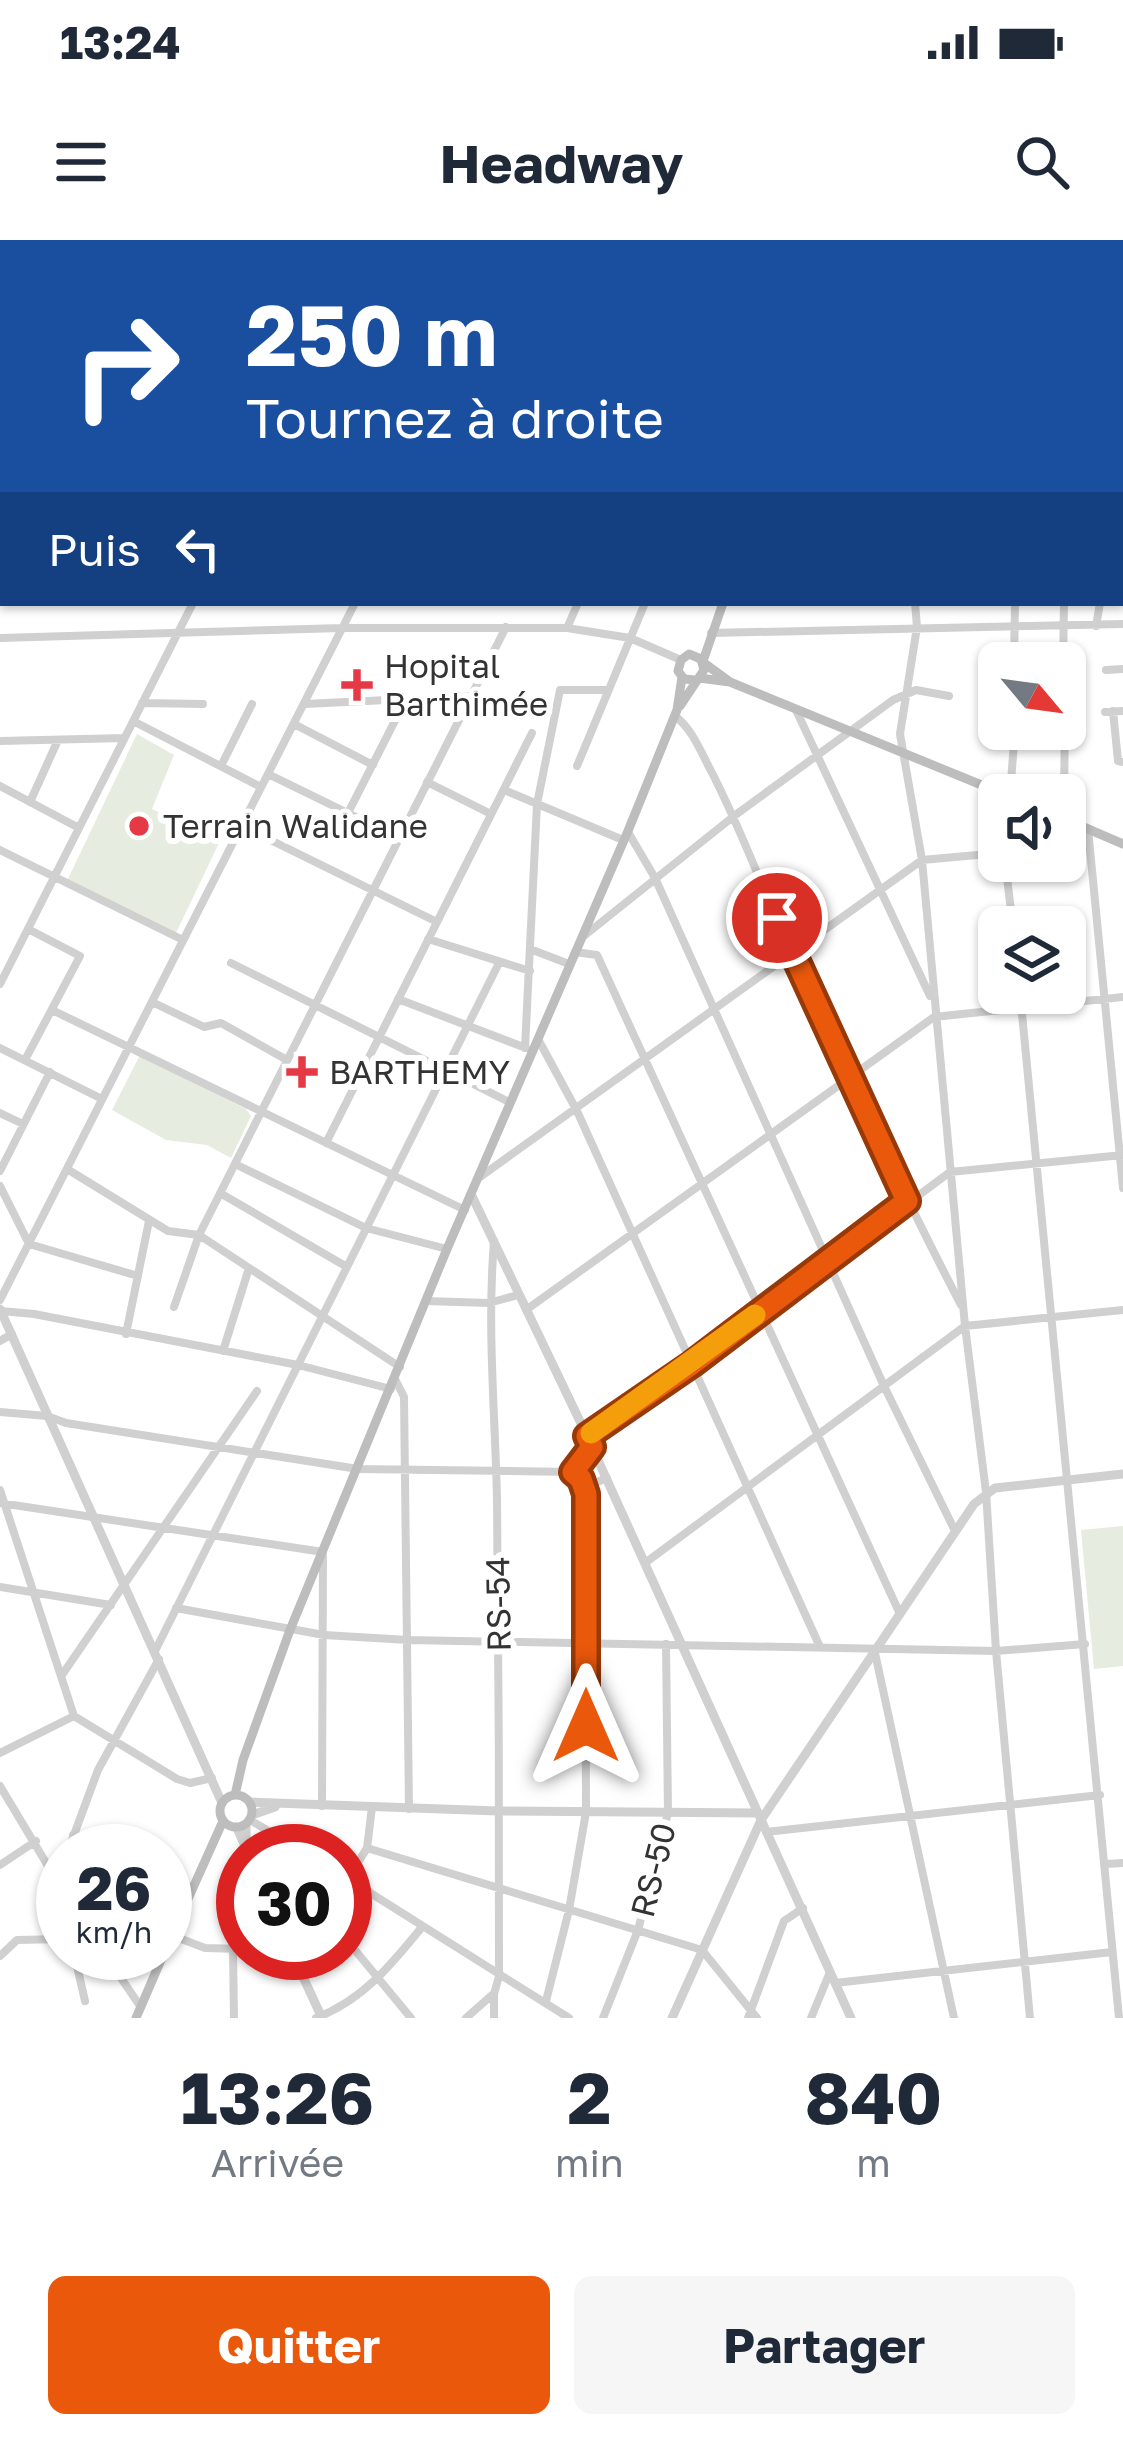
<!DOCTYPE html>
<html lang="fr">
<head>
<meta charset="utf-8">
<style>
  :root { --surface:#fff; --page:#f6f6f7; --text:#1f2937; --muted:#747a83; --accent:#ea580c }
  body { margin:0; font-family:"Golos Text",sans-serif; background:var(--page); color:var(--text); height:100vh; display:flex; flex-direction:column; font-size:45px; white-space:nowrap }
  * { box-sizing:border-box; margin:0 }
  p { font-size:39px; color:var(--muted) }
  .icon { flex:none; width:66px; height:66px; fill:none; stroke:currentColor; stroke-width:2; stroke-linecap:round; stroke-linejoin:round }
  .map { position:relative; height:1778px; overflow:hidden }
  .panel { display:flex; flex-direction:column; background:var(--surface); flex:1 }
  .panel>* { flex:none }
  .top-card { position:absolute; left:0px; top:0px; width:1125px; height:366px; box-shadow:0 3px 9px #0004; background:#1a4fa0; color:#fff; overflow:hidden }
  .needle { width:78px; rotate:119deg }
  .tools { position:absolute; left:978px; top:402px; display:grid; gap:24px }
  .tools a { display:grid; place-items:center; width:108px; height:108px; border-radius:18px; background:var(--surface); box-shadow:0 3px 9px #0004; font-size:60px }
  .speed { position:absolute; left:36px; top:1584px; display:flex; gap:24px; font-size:60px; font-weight:700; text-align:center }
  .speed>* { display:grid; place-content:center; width:156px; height:156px; border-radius:50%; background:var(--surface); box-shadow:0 3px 9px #0004; line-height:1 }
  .speed small { font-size:30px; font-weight:400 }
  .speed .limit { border:18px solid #d22; background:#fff; color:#111 }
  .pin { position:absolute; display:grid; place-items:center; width:102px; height:102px; color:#fff; margin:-51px; border:6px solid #fff; border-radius:50%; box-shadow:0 3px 12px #0007 }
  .me { position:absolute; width:132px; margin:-66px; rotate:0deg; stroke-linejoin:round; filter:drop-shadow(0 0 9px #0008) }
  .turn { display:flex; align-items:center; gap:42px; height:252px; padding:0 48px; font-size:54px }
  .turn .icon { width:156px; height:156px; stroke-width:2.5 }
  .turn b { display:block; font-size:84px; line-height:102px }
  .then { display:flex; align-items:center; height:114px; padding:0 48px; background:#0003; gap:24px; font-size:45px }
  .eta { display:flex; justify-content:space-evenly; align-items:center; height:204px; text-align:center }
  .eta b { font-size:72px; font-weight:700; line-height:84px }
  .action { display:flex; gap:24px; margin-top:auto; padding:24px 48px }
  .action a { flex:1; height:138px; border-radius:18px; background:var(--accent); color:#fff; font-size:48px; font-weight:700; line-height:138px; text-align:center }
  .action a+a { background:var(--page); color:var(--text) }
  .status { display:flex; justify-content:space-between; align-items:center; height:84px; padding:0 60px; background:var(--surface); direction:ltr }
  .status svg { height:33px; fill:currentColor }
  header { display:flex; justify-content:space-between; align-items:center; height:156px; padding:0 48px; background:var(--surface); font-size:54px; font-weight:700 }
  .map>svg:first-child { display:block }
</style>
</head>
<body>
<div class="status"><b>13:24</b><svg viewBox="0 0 49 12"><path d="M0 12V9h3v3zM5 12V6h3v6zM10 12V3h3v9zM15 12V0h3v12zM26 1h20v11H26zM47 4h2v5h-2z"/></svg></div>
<header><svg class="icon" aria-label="menu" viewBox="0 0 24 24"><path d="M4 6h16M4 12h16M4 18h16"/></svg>Headway<svg class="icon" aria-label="search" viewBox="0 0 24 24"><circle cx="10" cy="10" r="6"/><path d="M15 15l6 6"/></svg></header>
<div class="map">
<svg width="1123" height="1778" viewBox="0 0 1123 1778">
  <rect width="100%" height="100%" fill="#fff"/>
  <path fill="#e6ecdf" d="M137,494L174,515L152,569L219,603L176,693L67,641Z
    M140,815L246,869L251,876L231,918L207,905L166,900L112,870Z
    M1123,1286V1426L1094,1429L1081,1290Z"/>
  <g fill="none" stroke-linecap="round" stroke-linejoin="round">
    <path stroke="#d0d0d0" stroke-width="8" d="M52,0L58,3
      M315,0V3
      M502,0L508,3
      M738,0L744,3
      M862,0L868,3
      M79,3L80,0
      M257,3L258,0
      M375,3L377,0
      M539,3L540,0
      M621,3L623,0
      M684,3L686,0
      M819,3L821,0
      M924,3L926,0
      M990,3L992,0
      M1072,3V0
      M1122,20L1123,21
      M0,26L3,27
      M1122,56L1123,55
      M0,79L3,81
      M1122,101L1123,102
      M1122,112H1123
      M0,131L3,133
      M1122,197L1123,196
      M0,200L3,194
      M0,247L3,249
      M1122,273H1123
      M0,338L3,340
      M1122,345L1123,344
      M915,363L917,387L900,494L922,620L965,1086L986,1252L996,1411L1030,1778
      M1096,386L1100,363
      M567,388L578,363
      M711,393L1123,384
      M0,398L342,388H567L630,398L681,420
      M1014,423L1015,363
      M1063,423L1064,363
      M1106,430L1123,429
      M142,463L203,464
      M305,464L469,456
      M796,470L930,756
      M1113,471L1118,521L1123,522
      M1105,472L1123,471
      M675,476C692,489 700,510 710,529C742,590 764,653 792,715C847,832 901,950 961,1065
      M133,481L261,547
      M294,484L373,525
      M0,501L124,498
      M221,526L252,464
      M577,526L645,363
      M268,534L399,598
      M427,542L491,574
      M0,546L79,588
      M504,550L623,600
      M1010,555L1015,489
      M1064,555L1065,477
      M30,562L58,500
      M348,573L405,461
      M242,586L437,682
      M1088,589L1123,948
      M628,592L655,638L884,1146L955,1291
      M1065,608L1089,607
      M0,610L183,700
      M1005,621L1013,687
      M584,696L734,576L893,460L916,450L949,456
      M428,699L530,731
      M530,709L569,724
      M575,712L597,715L900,1374
      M231,723L509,862
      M0,744L193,363
      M1020,753L1119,1778
      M398,759L526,808
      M152,762L204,787L221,783L287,820
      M52,770L465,970
      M538,799L577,871L820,1407
      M0,808L102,859
      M525,808L537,564L560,450H608
      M25,820L80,716L28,689
      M0,873L23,884
      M326,903L532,493
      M235,924L366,988L447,1009
      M67,929L168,991L199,995L400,1127
      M0,931L50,832
      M480,937L922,620L999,613
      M0,946L29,1004L138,1036
      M220,953L347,1027
      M494,1001C487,1087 495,1172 497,1258C499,1417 499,1577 499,1736L494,1754V1778
      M0,1060L355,363
      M426,1061L489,1063L518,1055
      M174,1067L199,995L506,387
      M526,1070L934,777L1123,757
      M1,1071L34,1074L298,1125L391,1149
      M126,1094L149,981
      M0,1101L12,1094
      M223,1111L249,1028
      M395,1139L404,1157L409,1569
      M0,1172L47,1176L66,1183L358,1229L573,1232L585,1247L607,1238
      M587,1196L692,1124L950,932L1123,915
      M573,1232L592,1207
      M0,1250L74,1476L177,1539L190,1543L212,1538
      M0,1263L323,1312
      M645,1323L965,1086L1123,1070
      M0,1347L111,1365
      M176,1368L324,1395L408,1400L996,1411L1085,1404
      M155,1411L499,723
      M875,1413L954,1778
      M62,1435L257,1151
      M0,1513L74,1476
      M0,1546L63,1651
      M322,1566L323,1316
      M250,1580L302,1611
      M766,1592L1100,1555
      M73,1595L111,1601L115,1611
      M367,1608L702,1710L757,1778
      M68,1611L98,1530L159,1419
      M1106,1624L1123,1623
      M0,1625L36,1601
      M345,1637L569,1778
      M345,1643L367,1608L372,1567
      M171,1695L205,1708L243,1709
      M345,1698L411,1778
      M233,1710L234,1778
      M74,1713L85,1761
      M104,1713L140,1766
      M0,1716L17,1700L63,1699
      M835,1743L1112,1712
      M546,1761L569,1670L586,1572L585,1247
      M316,1778C363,1760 391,1725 422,1687
      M466,1778L492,1755
      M603,1778L638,1690L668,1573L666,1404
      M748,1778L784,1681L803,1668
      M811,1778L830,1732"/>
    <path stroke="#d0d0d0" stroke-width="9" d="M180,3L181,0
      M0,353L3,348
      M471,954L587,1196L851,1778
      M0,1069L222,1563
      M250,1562L498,1571L757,1573
      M252,1575L275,1567
      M237,1588L247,1611
      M246,1603V1584
      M292,1713L322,1778
      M672,1778L761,1580L974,1264L995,1248L1123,1234"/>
    <path stroke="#bdbdbd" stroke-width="9" d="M877,3L879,0
      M703,421L723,363
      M704,423L730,442
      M699,438L730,442L1006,555
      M680,466L704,430L701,419L689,414L681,420L678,431L684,439L695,440
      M1065,579L1123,604
      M220 1571a16 16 0 1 1 32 0a16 16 0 1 1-32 0Z
      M235,1555L243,1520L290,1390L447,1009L628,591L677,470L682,437
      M165,1710L223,1581
      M136,1778L164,1713"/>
    <path stroke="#ababab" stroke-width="10" d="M950,0L952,3
      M1122,207L1123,208"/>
  </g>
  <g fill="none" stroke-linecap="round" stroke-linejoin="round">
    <defs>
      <path id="route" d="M586,1486V1254L581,1239L573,1232L592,1207L587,1196L692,1124L907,961L777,678"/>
    </defs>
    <use href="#route" stroke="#983908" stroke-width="30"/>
    <use href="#route" stroke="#ea580c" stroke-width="21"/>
    <path stroke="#f59e0b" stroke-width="21" d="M591,1193L755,1075"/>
  </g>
  <g fill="#e63946" stroke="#fff" stroke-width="4.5">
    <path d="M351 427h12v12h12v12h-12v12h-12v-12h-12v-12h12z"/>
    <circle cx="139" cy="586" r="12"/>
    <path d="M296 814h12v12h12v12h-12v12h-12v-12h-12v-12h12z"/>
  </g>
  <g text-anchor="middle" stroke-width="12" stroke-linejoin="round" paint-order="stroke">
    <g font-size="33" fill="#333" stroke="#fff" text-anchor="start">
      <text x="384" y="438">Hopital<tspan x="384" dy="38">Barthimée</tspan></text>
      <text x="163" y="598">Terrain Walidane</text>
      <text x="329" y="844">BARTHEMY</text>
    </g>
    <g font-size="33" fill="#333" stroke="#fff">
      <text transform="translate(498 1364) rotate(-91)" y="12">RS-54</text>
      <text transform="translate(653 1630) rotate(-76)" y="12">RS-50</text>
    </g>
  </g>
</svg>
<div class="tools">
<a><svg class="needle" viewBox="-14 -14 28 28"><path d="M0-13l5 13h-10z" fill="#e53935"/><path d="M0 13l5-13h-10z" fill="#747a83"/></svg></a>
<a><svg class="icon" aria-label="sound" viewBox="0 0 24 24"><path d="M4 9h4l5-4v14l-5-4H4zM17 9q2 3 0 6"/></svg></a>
<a><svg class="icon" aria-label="layers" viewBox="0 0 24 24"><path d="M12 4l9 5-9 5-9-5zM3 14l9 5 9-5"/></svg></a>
</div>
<div class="speed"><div>26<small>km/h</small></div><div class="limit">30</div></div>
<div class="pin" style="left:777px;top:678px;background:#d93025"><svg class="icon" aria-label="arrive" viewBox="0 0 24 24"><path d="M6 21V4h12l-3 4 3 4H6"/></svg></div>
<svg class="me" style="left:586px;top:1486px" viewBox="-20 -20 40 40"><path d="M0-17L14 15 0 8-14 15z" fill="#ea580c" stroke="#fff" stroke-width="4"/></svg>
<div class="top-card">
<div class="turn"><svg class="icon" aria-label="right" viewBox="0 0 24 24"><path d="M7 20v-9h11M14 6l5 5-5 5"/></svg><div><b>250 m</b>Tournez à droite</div></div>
<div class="then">Puis<svg class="icon" aria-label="left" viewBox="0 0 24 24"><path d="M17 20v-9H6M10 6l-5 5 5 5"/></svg></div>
</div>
</div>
<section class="panel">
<div class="eta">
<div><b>13:26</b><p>Arrivée</p></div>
<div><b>2</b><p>min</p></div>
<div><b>840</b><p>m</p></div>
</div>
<div class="action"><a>Quitter</a><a>Partager</a></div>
</section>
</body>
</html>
